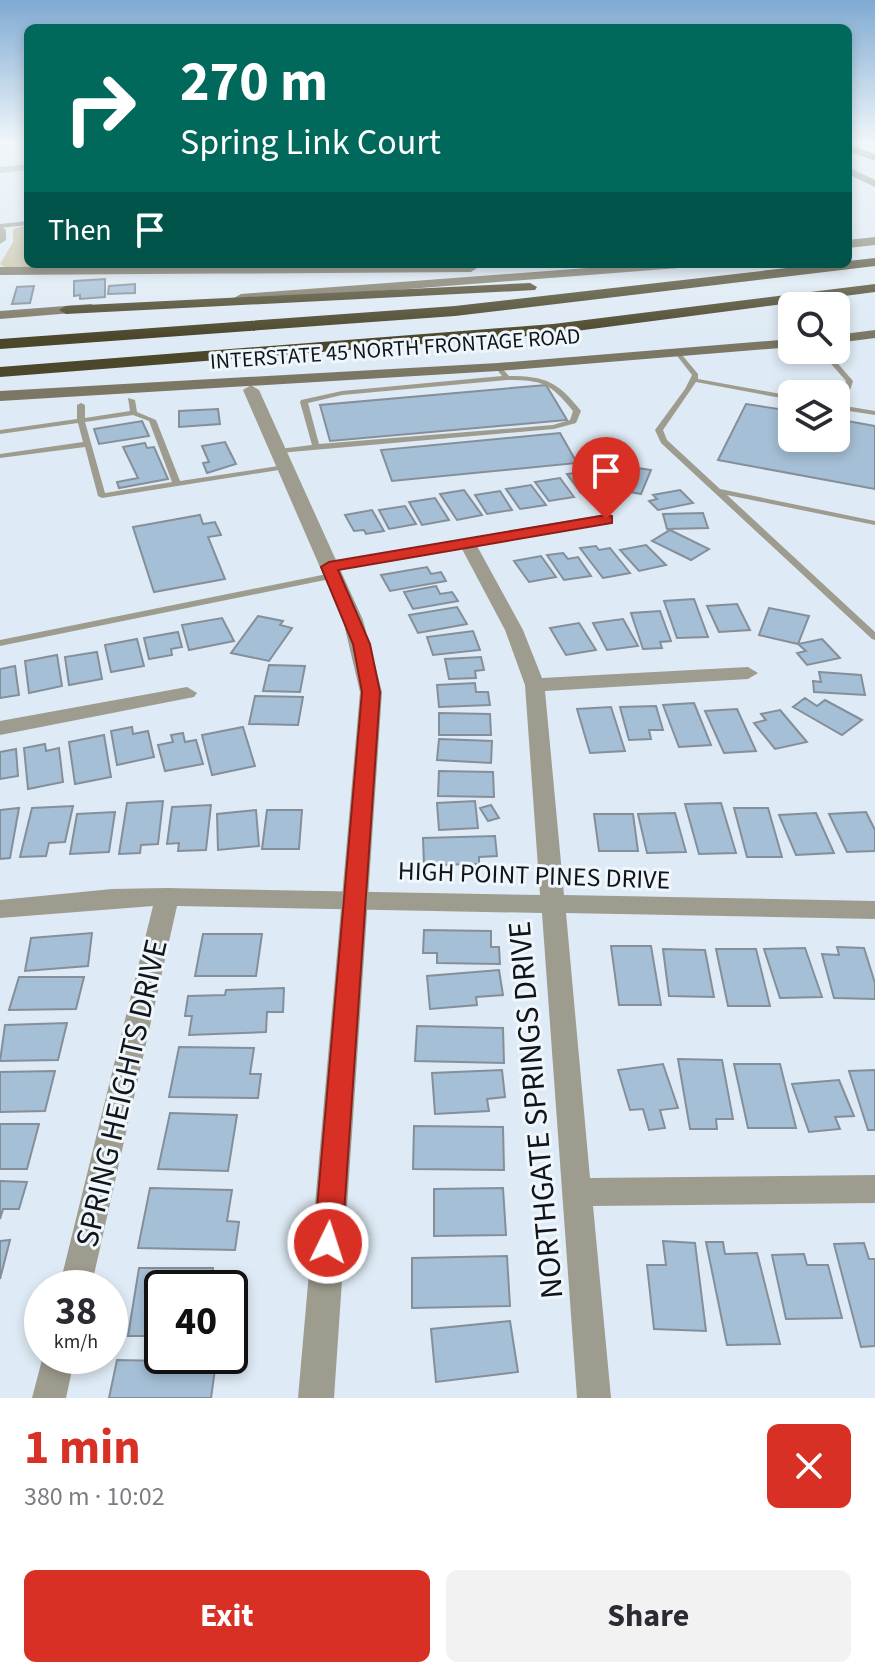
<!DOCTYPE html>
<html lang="en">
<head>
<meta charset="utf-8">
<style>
  :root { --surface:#fff; --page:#f2f2f3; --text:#2b2b33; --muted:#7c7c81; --accent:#d93025 }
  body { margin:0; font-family:"Source Sans 3",sans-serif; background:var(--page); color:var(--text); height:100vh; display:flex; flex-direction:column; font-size:30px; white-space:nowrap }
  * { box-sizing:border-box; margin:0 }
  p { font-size:26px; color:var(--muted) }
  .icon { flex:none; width:44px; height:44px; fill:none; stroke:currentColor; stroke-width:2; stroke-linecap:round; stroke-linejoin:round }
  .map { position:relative; height:1398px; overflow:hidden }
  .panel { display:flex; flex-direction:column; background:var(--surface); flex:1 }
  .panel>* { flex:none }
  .top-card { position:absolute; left:24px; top:24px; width:828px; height:244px; border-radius:12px; box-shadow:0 4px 12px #0003; background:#00695c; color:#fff; overflow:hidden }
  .fabs { position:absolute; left:778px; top:292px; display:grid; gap:16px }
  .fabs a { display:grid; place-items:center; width:72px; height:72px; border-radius:12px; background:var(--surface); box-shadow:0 4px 12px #0003; font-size:40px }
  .speed { position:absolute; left:24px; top:1270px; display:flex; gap:16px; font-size:40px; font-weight:700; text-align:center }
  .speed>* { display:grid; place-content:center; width:104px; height:104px; border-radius:50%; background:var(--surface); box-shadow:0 4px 12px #0003; line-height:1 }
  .speed small { font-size:20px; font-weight:400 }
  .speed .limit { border:4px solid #111; border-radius:12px; background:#fff; color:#111 }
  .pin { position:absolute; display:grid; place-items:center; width:68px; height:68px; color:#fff; margin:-82px -34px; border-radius:50% 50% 50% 0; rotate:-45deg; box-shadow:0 0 8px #0007 }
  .pin .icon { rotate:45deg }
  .me { position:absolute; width:88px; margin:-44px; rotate:4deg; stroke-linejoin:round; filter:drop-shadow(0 0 6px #0008) }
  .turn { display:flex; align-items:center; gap:28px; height:168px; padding:0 24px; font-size:36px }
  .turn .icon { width:104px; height:104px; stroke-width:2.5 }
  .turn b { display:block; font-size:56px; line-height:68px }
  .then { display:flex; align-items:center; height:76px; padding:0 24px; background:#0003; gap:16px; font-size:30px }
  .round { display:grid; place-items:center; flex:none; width:84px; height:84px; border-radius:12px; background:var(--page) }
  .summary { display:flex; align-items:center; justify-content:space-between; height:136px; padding:0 24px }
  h1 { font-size:48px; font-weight:700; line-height:60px; color:var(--accent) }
  .action { display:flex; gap:16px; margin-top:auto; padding:16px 24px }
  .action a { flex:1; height:92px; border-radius:12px; background:var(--accent); color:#fff; font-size:32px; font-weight:700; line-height:92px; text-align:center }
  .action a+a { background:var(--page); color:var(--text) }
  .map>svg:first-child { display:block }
</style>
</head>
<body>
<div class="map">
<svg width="875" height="1398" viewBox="0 0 875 1398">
  <rect width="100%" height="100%" fill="#deeaf5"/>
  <path fill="#c9c4a7" d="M28,225V264H125L114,268H6L0,264L13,242V229Z"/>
  <path fill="#a5bfd6" stroke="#848f99" stroke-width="2" d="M105,279V297L80,299V295L74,296V281Z
    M135,284V293L108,294L109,286Z
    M34,286L30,303L12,304L17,287Z
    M546,385L567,420L330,441L320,405Z
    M746,404L792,411V438H836V419L875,426V489L718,460Z
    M218,409L220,424L179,427V411Z
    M142,421L149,436L99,444L94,429Z
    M560,433L577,463L392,481L381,450Z
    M225,442L236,464L207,473L203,463L209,462L202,446Z
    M145,443L147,448L154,447L168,479L119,488L117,482L138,478L123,447Z
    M625,466L651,470L641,494L614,489Z
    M591,471L604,486L581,493L567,474Z
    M560,478L574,497L549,501L535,482Z
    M531,485L546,505L520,509L506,489Z
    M464,490L482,515L457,520L440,494Z
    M680,490L693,503L658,510L649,501L657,499L653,495Z
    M500,491L512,510L487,514L475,495Z
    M435,498L449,520L422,525L409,502Z
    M405,506L416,524L389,529L379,510Z
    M372,510L384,531L366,534L364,530L354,531L345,515Z
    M703,513L708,528L667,529L663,514Z
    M200,515L203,524L215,522L221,535L208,537L225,579L154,592L133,527Z
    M670,530L709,549L691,560L652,541Z
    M646,545L666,565L639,571L620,550Z
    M596,546L599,550L610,548L630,573L603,578L580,548Z
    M563,553L568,559L578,557L591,576L564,580L547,555Z
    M541,556L556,577L529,582L514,561Z
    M427,567L431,574L441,572L446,581L390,591L381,575Z
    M436,586L440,594L452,592L458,601L413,609L404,592Z
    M694,599L708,637L677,638L664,601Z
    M737,604L750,630L719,632L707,606Z
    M457,607L467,624L418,633L409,615Z
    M769,608L809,616L798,644L759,635Z
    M660,611L671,641L660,642L662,648L643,649L631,613Z
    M258,616L283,621L280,625L292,628L269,661L231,653Z
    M222,618L234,641L189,650L182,625Z
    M623,619L638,646L607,650L593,623Z
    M579,623L596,650L566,655L550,628Z
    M473,631L480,650L433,655L427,637Z
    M178,632L182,647L171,649L172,655L149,659L144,638Z
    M137,639L144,666L111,672L105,645Z
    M822,639L840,658L807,665L797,653L806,651L798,644Z
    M97,652L102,679L69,685L65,657Z
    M57,655L62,686L29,693L25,661Z
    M481,657L484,670L475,671L476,678L449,679L445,659Z
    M269,665L305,666L300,692L263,691Z
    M15,666L19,695L0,698V669Z
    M819,672L861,675L865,695L814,692L813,681L821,682Z
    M475,683L476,692H488L490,705L439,707L437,685Z
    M255,696L303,697L298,725L249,724Z
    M805,698L817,706L825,700L862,720L842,735L793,707Z
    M694,703L711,745L679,747L663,705Z
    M656,706L663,730H649L651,739L629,740L620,707Z
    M611,707L625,751L590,753L577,709Z
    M737,709L756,751L724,753L705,711Z
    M780,710L807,742L775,749L754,723L766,720L761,714Z
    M439,713L490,714L491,735H439Z
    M132,727L133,734L148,731L154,757L117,765L111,731Z
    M243,727L255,766L212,775L202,735Z
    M183,733L185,742L196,740L203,764L165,771L158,745L173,742L171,735Z
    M104,735L111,777L75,784L69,742Z
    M439,739L492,741L491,763L437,760Z
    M45,744L46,751L59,748L63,782L28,789L24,748Z
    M16,749L18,776L0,779V752Z
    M439,771L493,772L494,797L438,796Z
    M163,801L158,844L141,845L140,853L119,854L127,803Z
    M475,801L478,828L439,830L437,803Z
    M721,803L736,853L699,854L685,804Z
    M211,805L206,850L178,851L179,843L167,844L172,807Z
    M491,805L499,818L488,821L480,808Z
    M73,806L65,842L49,843L46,856L20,857L32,808Z
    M19,808L10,858L0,859V810Z
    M734,808H768L782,857H747Z
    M256,810L259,846L218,850L217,814Z
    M267,810H302L299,849H262Z
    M115,812L109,852L70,854L77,814Z
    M866,812L875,830V851L847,852L829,814Z
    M675,813L686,852L647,853L638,814Z
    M816,813L834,853L796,855L779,815Z
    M594,814H633L638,851H599Z
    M495,836L497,856L479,857V864L424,865L423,838Z
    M424,930L491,931V947H499L500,964L437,963V953H423Z
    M92,933L88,966L25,971L31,938Z
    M203,934H262L256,976H195Z
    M611,946H651L661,1005H619Z
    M837,947L864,948L875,983V999L834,998L822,954L839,955Z
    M805,948L822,997L780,998L764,949Z
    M663,949L705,950L714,997L669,996Z
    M716,949H756L770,1006H728Z
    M499,970L503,995L476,997L477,1005L430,1009L427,976Z
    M19,977H84L76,1009L9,1010Z
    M284,988L283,1012H267L266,1032L189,1035L192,1016H185L188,996L225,995L226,990Z
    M67,1023L58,1060L0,1061L5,1025Z
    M417,1026L503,1028L504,1063L415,1061Z
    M179,1047L254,1048L250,1074H261L258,1098L169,1097Z
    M678,1059L722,1060L733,1119H716L717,1129H690Z
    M663,1064L678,1108L660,1110L665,1128L649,1130L643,1109L630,1110L618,1070Z
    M734,1064H780L796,1128H748Z
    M502,1070L505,1097L487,1099L489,1111L435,1114L432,1073Z
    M875,1070V1130H868L849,1071Z
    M55,1071L45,1111L0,1112V1072Z
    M839,1080L854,1116L835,1117L840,1129L809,1132L792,1084Z
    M170,1113L237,1115L228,1171L158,1169Z
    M0,1124H39L27,1169H0Z
    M414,1126L503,1127L504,1170L413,1169Z
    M0,1181L27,1182L19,1209H3L0,1219Z
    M150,1188L232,1190L227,1221L239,1222L235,1250L138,1248Z
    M503,1188L506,1235L434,1236V1189Z
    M10,1240L0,1279V1241Z
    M663,1241L695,1243L706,1331L654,1329L647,1265H666Z
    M706,1242H723L725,1254L757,1253L780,1344L727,1345Z
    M864,1243L869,1259H875V1346L861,1347L834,1244Z
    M804,1254L807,1265H828L842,1318L786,1319L772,1255Z
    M507,1256L510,1306L412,1308V1258Z
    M139,1268H213L210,1288H162V1336H128Z
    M510,1321L518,1372L436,1382L431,1329Z
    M117,1360L216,1362L211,1398H109Z"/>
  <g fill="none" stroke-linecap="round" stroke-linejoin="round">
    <path fill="#9e9c8e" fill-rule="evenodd" d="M28,221V225L0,228V224Z
      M674,350H678L698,374V379L792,396V400L696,382L663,430L667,440L720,489L875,521V525L727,495L875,632V640L872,639L661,443L655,430L685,389L692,375L674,352Z
      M819,350H826L853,381L845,406L875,411V415L836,409L846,381Z
      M498,365L500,366L509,376C546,376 558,382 581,411L576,423L554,429L279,453L275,451L279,449L312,445L300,402L301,400L342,391L502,376L495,367ZM507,380C543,380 550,383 573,411L570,420L553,425L319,444L308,403L342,395Z
      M128,398L135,400L137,412L156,420L180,481L285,465L289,467L285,469L102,498L98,496L85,447L0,458V454L83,442L78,423L0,434V430L77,419V405L81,403L85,405V418L130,411ZM133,415L149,421L172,482L105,493L85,422Z
      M332,573L336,576L335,578L0,646V640Z"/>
    <path fill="#9e9c8e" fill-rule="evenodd" d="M606,514L612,515V523L477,546L523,630L542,678L748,667L758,673L748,679L545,691L564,895L875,901V919L566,913L590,1178L875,1175V1203L593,1206L611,1398H577L542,913L177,906L91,1288H59L153,906L0,918V900L112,889L167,888L540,895L525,685L505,630L462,549L329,572L320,567L329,562Z
      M187,687L197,693L194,697L0,735V721Z
      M43,1356H75L66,1398H32Z"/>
    <path fill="#9e9c8e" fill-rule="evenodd" d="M28,164V170L0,173V167Z
      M0,226L6,230V240L0,244Z
      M251,385L259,390L363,620L382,692L334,1398H298L360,692L343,620L243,390Z"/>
    <path fill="#7b7764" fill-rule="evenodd" d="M848,167L875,180V187L848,174Z
      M875,237V245L848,248V240Z
      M640,264H685L679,268L241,302L234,298L241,294Z
      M476,265L477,268L471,272L0,275V267Z
      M91,304L98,308L96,311L0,319V311Z
      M875,330V338L836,343V335Z
      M792,339V347L498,371L0,401V391L498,363Z"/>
    <path fill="#4c472b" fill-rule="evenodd" d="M848,144L875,154V161L848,151Z
      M875,258V266L455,316L0,349V339L455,306L822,264H848V261Z
      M530,283L537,287L535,290L66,314L59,310L66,306Z
      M875,284V292L553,334L0,377V367L553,324Z"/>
  </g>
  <linearGradient id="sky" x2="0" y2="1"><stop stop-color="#7faad2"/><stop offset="0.42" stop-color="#f0f6fa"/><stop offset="1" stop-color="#f0f6fa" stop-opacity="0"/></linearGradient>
  <rect width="875" height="337" fill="url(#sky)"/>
  <path fill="#d93025" stroke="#8d1f18" stroke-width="2" d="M606,515L612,516V523L338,570L370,644L380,692L342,1243L338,1252L328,1256L318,1252L314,1243L362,692L353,644L321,567L329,562Z"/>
  <g text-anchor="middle" stroke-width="6" stroke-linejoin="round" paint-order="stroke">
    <g font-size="22" fill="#111519" stroke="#eff7fd">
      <text transform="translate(395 348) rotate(-4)" y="8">INTERSTATE 45 NORTH FRONTAGE ROAD</text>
    </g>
    <g font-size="26" fill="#111519" stroke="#eff7fd">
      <text transform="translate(534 875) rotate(2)" y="9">HIGH POINT PINES DRIVE</text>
    </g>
    <g font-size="32" fill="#111519" stroke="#eff7fd">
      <text transform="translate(121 1093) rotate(-77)" y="11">SPRING HEIGHTS DRIVE</text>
      <text transform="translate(535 1110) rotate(-95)" y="11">NORTHGATE SPRINGS DRIVE</text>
    </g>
  </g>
</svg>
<div class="fabs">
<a><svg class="icon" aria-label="search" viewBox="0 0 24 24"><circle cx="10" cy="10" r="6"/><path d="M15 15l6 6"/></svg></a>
<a><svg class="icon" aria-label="layers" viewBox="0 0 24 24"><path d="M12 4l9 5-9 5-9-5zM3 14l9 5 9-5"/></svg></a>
</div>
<div class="speed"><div>38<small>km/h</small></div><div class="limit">40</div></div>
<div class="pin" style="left:606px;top:519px;background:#d93025"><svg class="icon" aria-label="arrive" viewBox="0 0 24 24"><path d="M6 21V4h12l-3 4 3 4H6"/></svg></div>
<svg class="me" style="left:328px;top:1243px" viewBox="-20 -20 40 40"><circle r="17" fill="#d93025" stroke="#fff" stroke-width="3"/><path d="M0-11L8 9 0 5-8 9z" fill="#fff"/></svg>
<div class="top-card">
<div class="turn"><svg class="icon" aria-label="right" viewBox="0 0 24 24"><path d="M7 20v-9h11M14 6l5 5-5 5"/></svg><div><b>270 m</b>Spring Link Court</div></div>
<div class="then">Then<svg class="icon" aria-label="arrive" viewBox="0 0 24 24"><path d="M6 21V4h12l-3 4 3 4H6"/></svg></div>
</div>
</div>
<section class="panel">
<div class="summary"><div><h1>1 min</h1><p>380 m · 10:02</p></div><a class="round" style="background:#d93025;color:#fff"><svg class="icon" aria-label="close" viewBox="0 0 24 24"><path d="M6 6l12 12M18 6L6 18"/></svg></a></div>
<div class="action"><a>Exit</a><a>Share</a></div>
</section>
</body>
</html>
